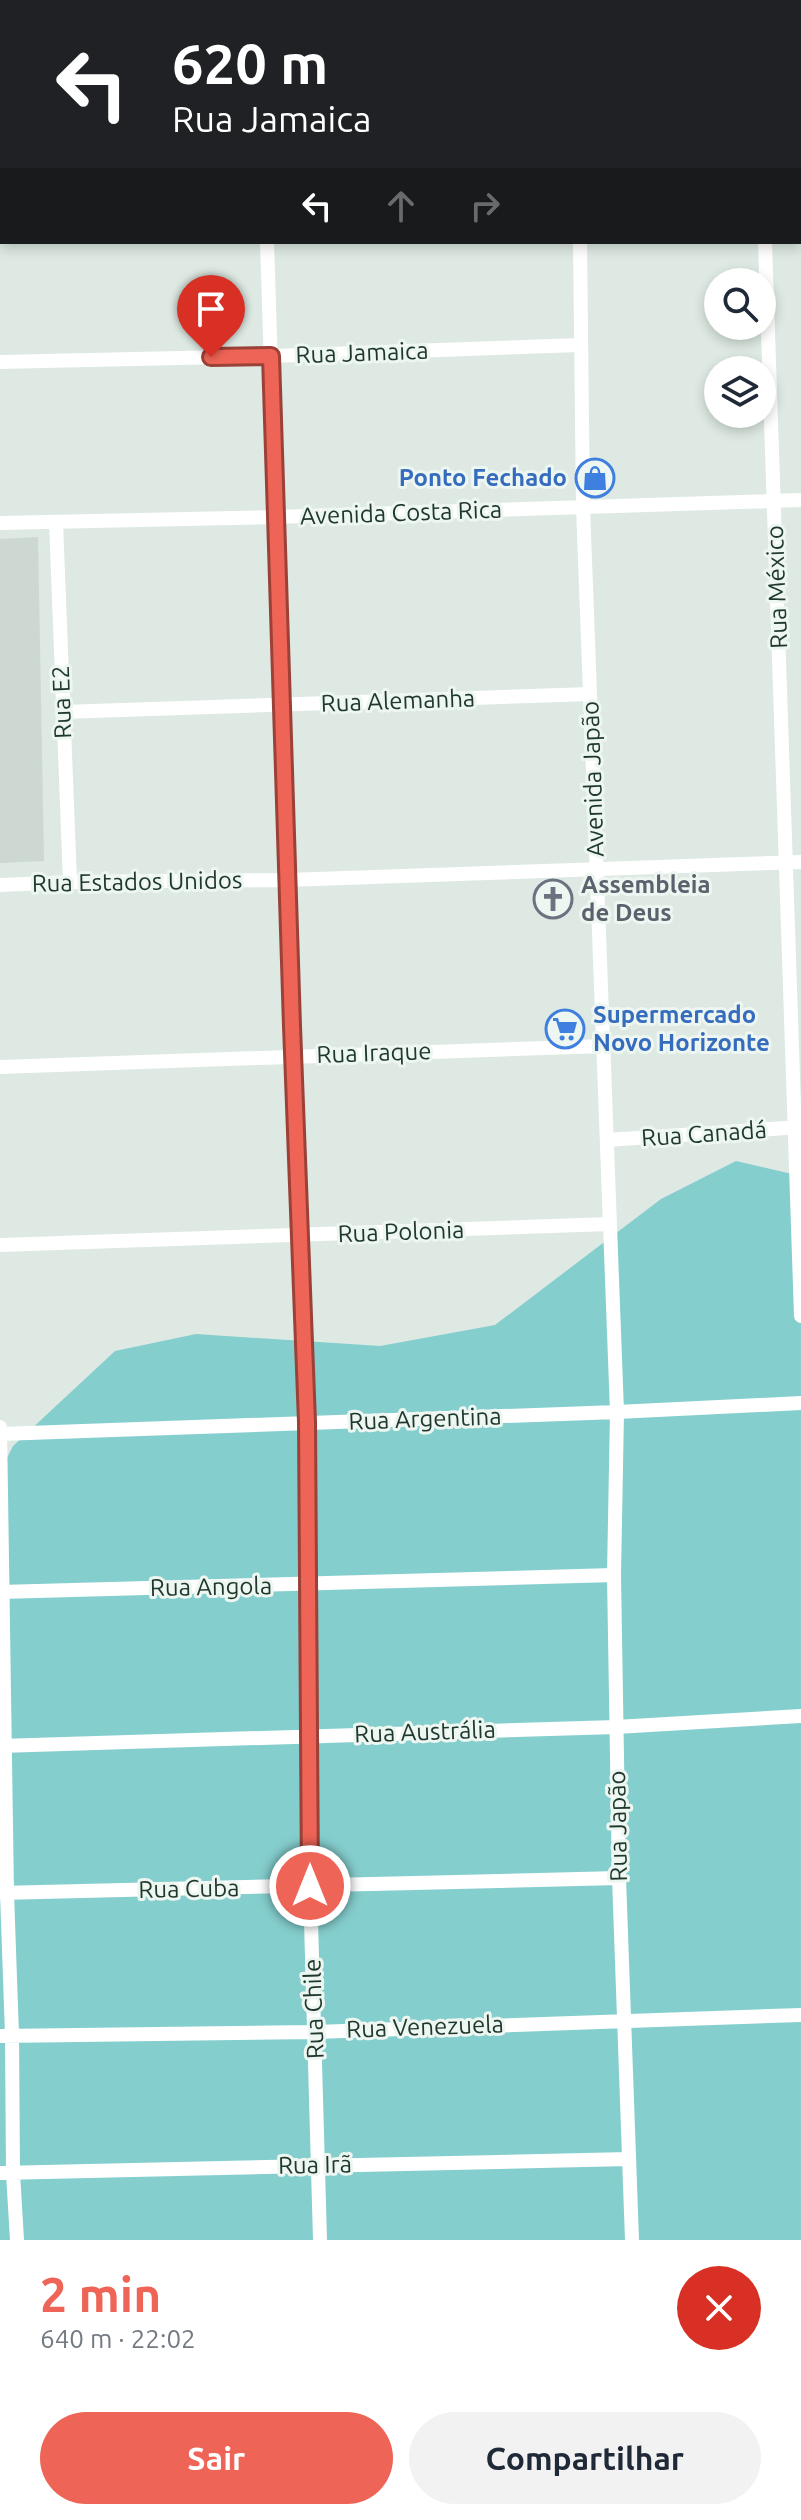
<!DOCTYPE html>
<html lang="pt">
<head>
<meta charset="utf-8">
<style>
  :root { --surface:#fff; --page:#f2f2f3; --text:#1f2937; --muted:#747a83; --accent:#ee6456 }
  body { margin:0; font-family:Ubuntu,sans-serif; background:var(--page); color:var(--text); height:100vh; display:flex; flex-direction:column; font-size:30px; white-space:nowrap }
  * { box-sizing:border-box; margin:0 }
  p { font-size:26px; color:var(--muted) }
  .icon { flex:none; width:44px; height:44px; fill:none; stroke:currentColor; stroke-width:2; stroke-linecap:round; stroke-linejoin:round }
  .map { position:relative; height:2240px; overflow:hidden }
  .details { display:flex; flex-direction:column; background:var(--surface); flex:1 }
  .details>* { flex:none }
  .top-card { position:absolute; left:0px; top:0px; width:802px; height:244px; box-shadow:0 4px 12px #0003; background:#202124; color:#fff; overflow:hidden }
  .tools { position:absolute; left:704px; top:268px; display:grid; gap:16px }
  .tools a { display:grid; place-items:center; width:72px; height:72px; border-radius:50%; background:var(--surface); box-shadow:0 4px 12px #0003; font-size:40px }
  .pin { position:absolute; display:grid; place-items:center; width:68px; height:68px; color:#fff; margin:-82px -34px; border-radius:50% 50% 50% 0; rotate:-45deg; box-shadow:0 0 8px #0007 }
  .pin .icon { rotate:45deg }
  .me { position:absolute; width:88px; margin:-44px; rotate:0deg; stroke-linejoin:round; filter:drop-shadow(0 0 6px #0008) }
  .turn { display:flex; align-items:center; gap:28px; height:168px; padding:0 40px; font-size:36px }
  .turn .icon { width:104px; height:104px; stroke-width:2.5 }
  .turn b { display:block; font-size:56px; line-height:68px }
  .lanes { display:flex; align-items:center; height:76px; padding:0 40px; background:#0003; justify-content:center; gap:40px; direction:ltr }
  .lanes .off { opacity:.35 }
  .round { display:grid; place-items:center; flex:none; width:84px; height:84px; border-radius:42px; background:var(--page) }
  .overview { display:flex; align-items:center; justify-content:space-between; height:136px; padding:0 40px }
  h1 { font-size:48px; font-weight:700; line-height:60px; color:var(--accent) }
  .cta { display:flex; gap:16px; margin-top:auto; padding:16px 40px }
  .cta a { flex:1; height:92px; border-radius:48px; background:var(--accent); color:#fff; font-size:32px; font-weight:700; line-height:92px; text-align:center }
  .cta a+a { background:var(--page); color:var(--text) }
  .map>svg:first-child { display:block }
</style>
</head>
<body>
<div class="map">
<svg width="801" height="2240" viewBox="0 0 801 2240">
  <rect width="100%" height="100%" fill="#dde9e2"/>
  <path fill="#ccd8d1" d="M38,537L44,861L0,863V539Z"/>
  <path fill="#85cece" d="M736,1161L801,1176V2240H0V1472L13,1446L115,1351L196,1334L380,1346L495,1325L661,1199Z"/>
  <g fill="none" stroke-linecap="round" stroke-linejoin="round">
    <path stroke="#fff" stroke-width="14" d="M262,0V2
      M572,0V2
      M758,0V2
      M0,68H2
      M800,191H801
      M0,214H2
      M267,242L293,1055L307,1422L310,1886L320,2240
      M580,242L583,507L617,1412L614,1575L619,1878L632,2240
      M765,242L801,1316
      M0,362L271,356L580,345
      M56,522L70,882
      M0,523L276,517L801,500
      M62,712L590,694
      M0,885L70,882L287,880L801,862
      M0,1067L604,1046
      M607,1140L801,1127
      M0,1245L610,1224
      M0,1427L7,1893L12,2035L13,2173L17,2240
      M0,1434L617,1412L801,1403
      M0,1592L614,1575
      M0,1746L616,1727L801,1716
      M0,1893L619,1878
      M0,2036L315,2032L801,2015
      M0,2173L629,2159"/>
  </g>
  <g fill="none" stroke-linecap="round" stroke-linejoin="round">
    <defs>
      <path id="route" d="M211,357L271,356L292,1026L307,1422L310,1886"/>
    </defs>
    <use href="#route" stroke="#9b4138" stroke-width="20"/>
    <use href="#route" stroke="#ee6456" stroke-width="14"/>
  </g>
  <defs>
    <symbol id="shop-ring" viewBox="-11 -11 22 22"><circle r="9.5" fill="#edf6f0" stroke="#3f7fe0" stroke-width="1.5"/><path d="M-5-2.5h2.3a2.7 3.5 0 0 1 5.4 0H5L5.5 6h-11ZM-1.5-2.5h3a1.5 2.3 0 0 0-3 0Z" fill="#3f7fe0"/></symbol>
    <symbol id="church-ring" viewBox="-11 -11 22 22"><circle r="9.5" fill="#edf6f0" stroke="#6b7280" stroke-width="1.5"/><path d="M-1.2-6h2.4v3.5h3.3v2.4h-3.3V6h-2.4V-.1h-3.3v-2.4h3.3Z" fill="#6b7280"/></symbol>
    <symbol id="supermarket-ring" viewBox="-11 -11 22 22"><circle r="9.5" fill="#edf6f0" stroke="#3f7fe0" stroke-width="1.5"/><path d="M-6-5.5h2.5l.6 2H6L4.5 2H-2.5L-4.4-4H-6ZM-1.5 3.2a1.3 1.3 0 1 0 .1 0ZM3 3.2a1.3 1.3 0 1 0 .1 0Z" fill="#3f7fe0"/></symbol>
  </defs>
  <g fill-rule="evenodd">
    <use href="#shop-ring" x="573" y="456" width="44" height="44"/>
    <use href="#church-ring" x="531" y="877" width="44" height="44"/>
    <use href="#supermarket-ring" x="543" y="1007" width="44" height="44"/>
  </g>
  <g text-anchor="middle" stroke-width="6" stroke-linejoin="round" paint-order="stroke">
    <g font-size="24" fill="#1f382d" stroke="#edf6f0">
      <text transform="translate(362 353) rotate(-2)" y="8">Rua Jamaica</text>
      <text transform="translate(401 513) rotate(-2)" y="8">Avenida Costa Rica</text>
      <text transform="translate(777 587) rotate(-92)" y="8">Rua México</text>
      <text transform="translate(398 701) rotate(-2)" y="8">Rua Alemanha</text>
      <text transform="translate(62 702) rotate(-92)" y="8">Rua E2</text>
      <text transform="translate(593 779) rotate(-92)" y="8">Avenida Japão</text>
      <text transform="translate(137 882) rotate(-1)" y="8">Rua Estados Unidos</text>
      <text transform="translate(374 1053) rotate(-2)" y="8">Rua Iraque</text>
      <text transform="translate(704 1134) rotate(-4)" y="8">Rua Canadá</text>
      <text transform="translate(401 1232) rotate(-2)" y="8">Rua Polonia</text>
      <text transform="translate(425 1419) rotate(-2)" y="8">Rua Argentina</text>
      <text transform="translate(211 1587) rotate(-1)" y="8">Rua Angola</text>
      <text transform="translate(425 1732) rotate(-2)" y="8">Rua Austrália</text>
      <text transform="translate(618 1826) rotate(-91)" y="8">Rua Japão</text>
      <text transform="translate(189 1889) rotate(-1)" y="8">Rua Cuba</text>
      <text transform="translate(314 2009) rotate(-92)" y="8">Rua Chile</text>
      <text transform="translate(425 2027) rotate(-2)" y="8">Rua Venezuela</text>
      <text transform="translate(315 2165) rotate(-1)" y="8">Rua Irã</text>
    </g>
    <g font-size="24" font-weight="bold" fill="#366cbe" stroke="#edf6f0" text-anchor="end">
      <text x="567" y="486">Ponto Fechado</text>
      <text x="593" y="1023" text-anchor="start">Supermercado<tspan x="593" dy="28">Novo Horizonte</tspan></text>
    </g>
    <g font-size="24" font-weight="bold" fill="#5b616d" stroke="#edf6f0" text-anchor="start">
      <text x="581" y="893">Assembleia<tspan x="581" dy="28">de Deus</tspan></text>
    </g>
  </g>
</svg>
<div class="tools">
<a><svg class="icon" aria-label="search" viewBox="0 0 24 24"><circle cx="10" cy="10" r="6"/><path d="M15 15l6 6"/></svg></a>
<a><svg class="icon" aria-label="layers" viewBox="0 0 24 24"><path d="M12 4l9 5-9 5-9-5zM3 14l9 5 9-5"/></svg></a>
</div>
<div class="pin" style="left:211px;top:357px;background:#d93025"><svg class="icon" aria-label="arrive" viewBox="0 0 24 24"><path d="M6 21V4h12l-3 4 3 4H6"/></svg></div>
<svg class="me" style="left:310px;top:1886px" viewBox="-20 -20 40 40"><circle r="17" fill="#ee6456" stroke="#fff" stroke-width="3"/><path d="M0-11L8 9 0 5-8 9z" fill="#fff"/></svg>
<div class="top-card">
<div class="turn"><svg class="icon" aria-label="left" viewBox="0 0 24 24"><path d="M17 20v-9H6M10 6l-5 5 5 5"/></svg><div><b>620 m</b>Rua Jamaica</div></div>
<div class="lanes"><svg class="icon" aria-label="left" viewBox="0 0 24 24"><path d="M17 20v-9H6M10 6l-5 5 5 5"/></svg><svg class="icon off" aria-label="ahead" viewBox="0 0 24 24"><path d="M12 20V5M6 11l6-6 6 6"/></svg><svg class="icon off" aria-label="right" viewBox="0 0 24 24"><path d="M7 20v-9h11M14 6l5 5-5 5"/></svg></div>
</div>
</div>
<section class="details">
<div class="overview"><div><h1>2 min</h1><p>640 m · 22:02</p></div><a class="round" style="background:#d93025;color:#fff"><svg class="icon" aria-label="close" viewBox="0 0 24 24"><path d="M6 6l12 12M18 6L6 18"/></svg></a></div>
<div class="cta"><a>Sair</a><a>Compartilhar</a></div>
</section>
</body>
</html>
